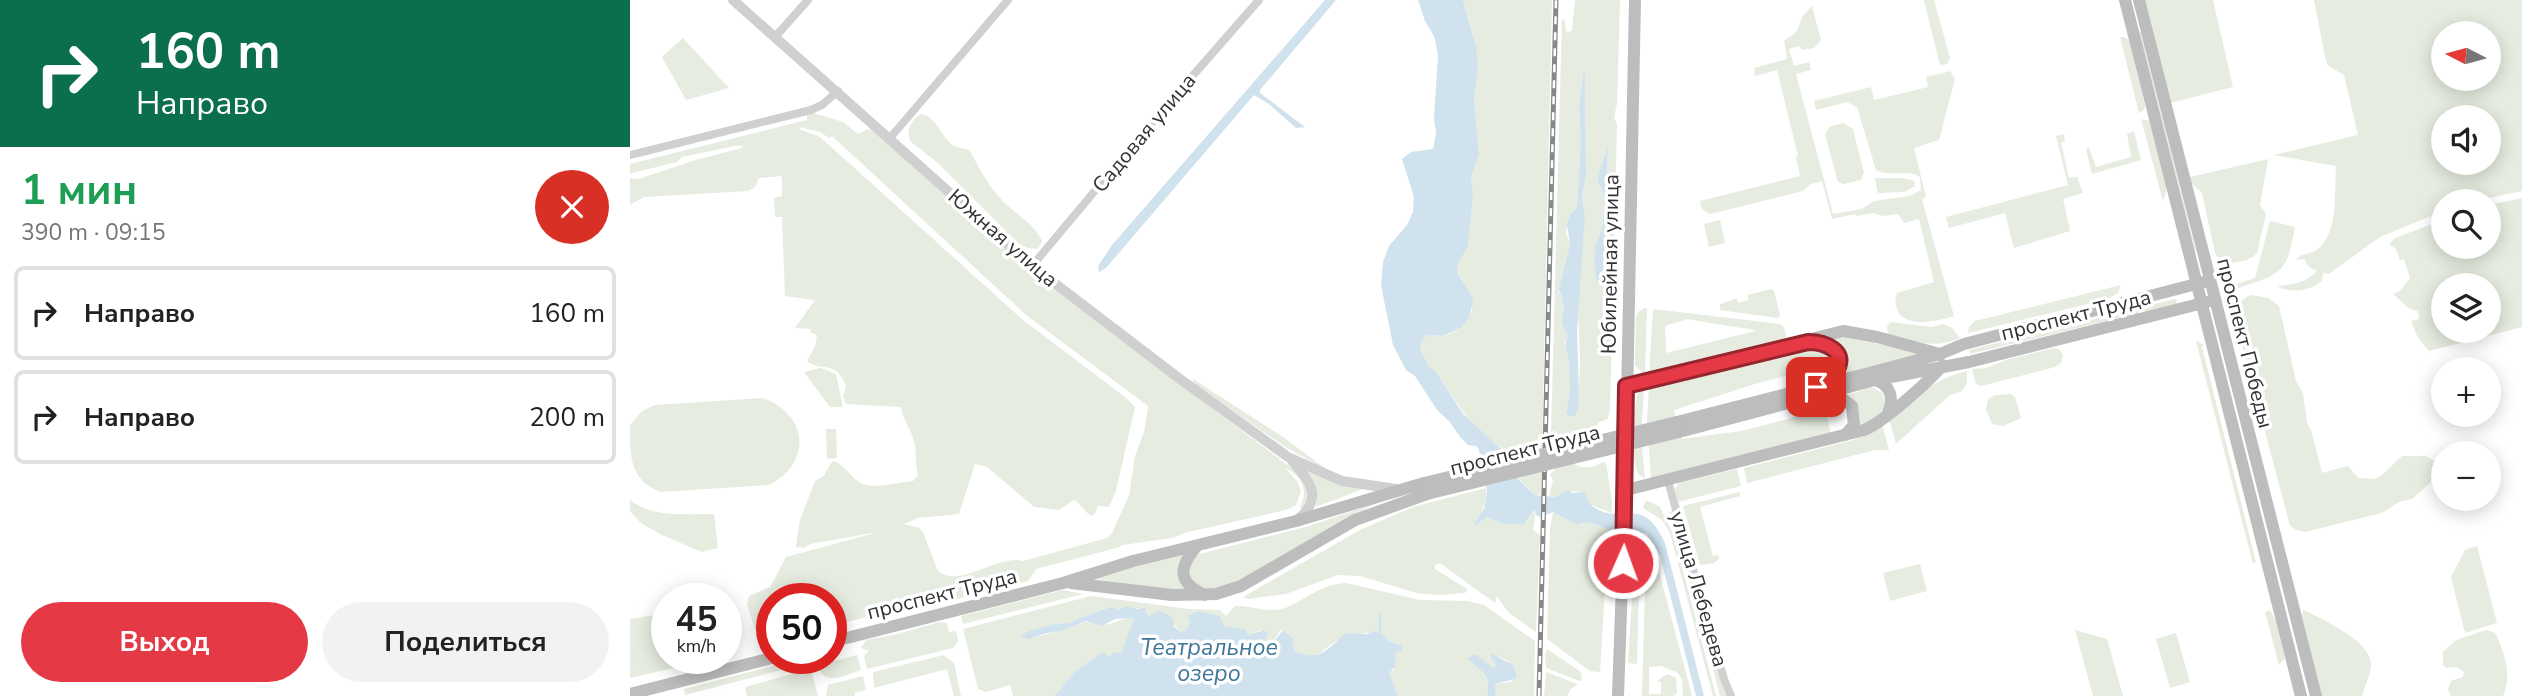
<!DOCTYPE html>
<html lang="ru">
<head>
<meta charset="utf-8">
<style>
  :root { --surface:#fff; --page:#f2f2f2; --text:#222; --muted:#767676; --line:#e0e0e0; --accent:#e63946 }
  body { margin:0; font-family:"Nunito Sans",sans-serif; background:var(--page); color:var(--text); height:100vh; display:flex; flex-direction:column; font-size:26px; white-space:nowrap }
  * { box-sizing:border-box; margin:0 }
  p { font-size:23px; color:var(--muted) }
  .icon { flex:none; width:38px; height:38px; fill:none; stroke:currentColor; stroke-width:2; stroke-linecap:round; stroke-linejoin:round }
  .map { position:relative; flex:1; overflow:hidden }
  .details { display:flex; flex-direction:column; background:var(--surface); width:630px }
  .details>* { flex:none }
  .guide { background:#0b6e4f; color:#fff; overflow:hidden }
  .needle { width:46px; rotate:276deg }
  .fabs { position:absolute; left:1801px; top:21px; display:grid; gap:14px }
  .fabs a { display:grid; place-items:center; width:70px; height:70px; border-radius:50%; background:var(--surface); box-shadow:0 4px 18px #0003; font-size:35px }
  .speed { position:absolute; left:21px; top:583px; display:flex; gap:14px; font-size:35px; font-weight:700; text-align:center }
  .speed>* { display:grid; place-content:center; width:91px; height:91px; border-radius:50%; background:var(--surface); box-shadow:0 4px 18px #0003; line-height:1 }
  .speed small { font-size:18px; font-weight:400 }
  .speed .limit { border:10px solid #d22; background:#fff; color:#111 }
  .pin { position:absolute; display:grid; place-items:center; width:60px; height:60px; color:#fff; margin:-30px; border-radius:14px; box-shadow:0 4px 10px #0006 }
  .me { position:absolute; width:77px; margin:-38px; rotate:2deg; stroke-linejoin:round; filter:drop-shadow(0 0 5px #0008) }
  .turn { display:flex; align-items:center; gap:24px; height:147px; padding:0 21px; font-size:32px }
  .turn .icon { width:91px; height:91px; stroke-width:2.5 }
  .turn b { display:block; font-size:49px; line-height:60px }
  .round { display:grid; place-items:center; flex:none; width:74px; height:74px; border-radius:37px; background:var(--page) }
  .headline { display:flex; align-items:center; justify-content:space-between; height:119px; padding:0 21px }
  h1 { font-size:42px; font-weight:700; line-height:52px; color:#1e9e55 }
  .primary-button { display:flex; gap:14px; margin-top:auto; padding:14px 21px }
  .primary-button a { flex:1; height:80px; border-radius:42px; background:var(--accent); color:#fff; font-size:28px; font-weight:700; line-height:80px; text-align:center }
  .primary-button a+a { background:var(--page); color:var(--text) }
  ul { padding:0; list-style:none }
  li { display:flex; align-items:center; gap:21px; height:94px; margin:0 14px 10px; padding:0 7px; border:4px solid var(--line); border-radius:10px }
  li div { flex:1 }
  li b { display:block; font-size:26px }
  li em { font-style:normal }
  main { display:flex; flex:1; min-height:0 }
  .map>svg:first-child { display:block }
</style>
</head>
<body>
<main>
<section class="details">
<div class="guide">
<div class="turn"><svg class="icon" aria-label="right" viewBox="0 0 24 24"><path d="M7 20v-9h11M14 6l5 5-5 5"/></svg><div><b>160 m</b>Направо</div></div>
</div>
<div class="headline"><div><h1>1 мин</h1><p>390 m · 09:15</p></div><a class="round" style="background:#d93025;color:#fff"><svg class="icon" aria-label="close" viewBox="0 0 24 24"><path d="M6 6l12 12M18 6L6 18"/></svg></a></div>
<ul>
<li><svg class="icon" aria-label="right" viewBox="0 0 24 24"><path d="M7 20v-9h11M14 6l5 5-5 5"/></svg><div><b>Направо</b></div><em>160 m</em></li>
<li><svg class="icon" aria-label="right" viewBox="0 0 24 24"><path d="M7 20v-9h11M14 6l5 5-5 5"/></svg><div><b>Направо</b></div><em>200 m</em></li>
</ul>
<div class="primary-button"><a>Выход</a><a>Поделиться</a></div>
</section>
<div class="map">
<svg width="1892" height="696" viewBox="0 0 1892 696">
  <rect width="100%" height="100%" fill="#fff"/>
  <path fill="#e6ecdf" fill-rule="evenodd" d="M833,0H922L911,494L905,495L880,470L873,450L840,422L807,373L799,368L790,354L792,341L797,335L814,336L824,332L831,328L842,311V296L827,273L828,263L838,247L843,195L841,177L849,155L844,98L847,62L845,43Z
    M945,0H990L987,103L984,118L987,124L980,409L978,419L969,422L962,434L938,441C928,465 957,474 973,462L976,463L982,500V513L961,505L954,492L937,491L925,497L919,496L923,480L920,474L926,469C929,456 926,446 921,434L932,19L935,21L936,31L939,32L942,30ZM955,73L956,176L952,196L955,216L948,307L950,360L948,411L936,412C942,391 941,362 935,342L938,336L931,323L934,306L929,292L940,244L936,232L940,215L947,207L951,140L949,107L953,74ZM978,148L974,283L972,287L966,279L964,257L967,241L972,231L974,206V195L967,179Z
    M1294,0H1304L1320,58L1317,64L1310,65Z
    M1513,0H1583L1603,87L1540,103Z
    M1684,0H1892V191L1844,201H1813V211L1750,237L1699,274L1693,273L1692,281C1679,291 1662,294 1647,286C1663,284 1675,284 1687,271L1679,267L1674,259L1666,260L1671,255C1711,252 1704,195 1706,166L1643,155L1728,135L1714,75L1698,66L1695,57ZM1813,33H1858V79H1813ZM1858,117V163H1813V117Z
    M1182,6L1191,40L1184,48L1172,50L1170,46L1159,49L1164,66L1179,62L1181,70L1166,74L1203,214L1232,209L1244,201L1279,196L1291,190L1290,177C1276,168 1260,178 1246,170L1227,107L1217,102L1186,110L1184,101L1241,87L1244,100L1298,87L1296,77L1320,71L1325,79L1309,140L1284,148L1296,197L1292,199L1324,316C1309,321 1274,329 1267,309C1265,302 1265,299 1267,293L1304,282L1289,219L1274,223L1268,214L1253,216L1243,213L1227,216L1225,214L1202,219L1192,181L1181,184L1173,191L1080,214L1072,209L1070,201L1170,176L1166,157L1168,156L1147,70L1125,76L1124,68L1157,59L1154,41L1167,31L1172,17Z
    M1508,31L1512,32L1566,251H1563Z
    M1490,37H1494L1499,40L1515,106L1514,110L1509,113Z
    M53,38L99,88L56,100L32,57Z
    M183,113L213,122L228,134L238,129L251,135L299,181L410,279L671,475L679,492L674,509L670,507C679,490 672,476 655,468L667,481L671,491L666,505L656,510L558,532L542,538L492,545L490,547L406,569L398,581L304,605L296,602L201,626V598H142V640L130,643L117,605L119,596L140,587L156,557L248,532L180,544L174,548L166,547L170,520L185,481L194,476L201,463L204,461C216,465 223,482 236,485C247,488 271,482 283,481L288,475C285,464 287,452 284,442C281,428 273,421 271,407L216,404L213,397L216,386C205,358 190,373 177,361L185,346L187,335L180,332L182,329L165,328L185,300L155,296L152,217H145L144,198L152,196V176L129,178L125,187L118,191L14,197L0,205V178L9,179L62,161L112,148L113,146H105L52,157L47,162L2,173L0,174V164L177,120V115ZM169,127L190,132L199,138L202,136L396,315L518,406L514,432L505,456L499,496L482,533L477,538L393,561C367,554 331,589 308,571L293,532L289,528L274,524L287,518L329,514L345,464L357,467L404,507L429,510L444,500C451,504 454,511 461,516L465,514L468,506L479,507L486,491L505,407L495,397L393,320L190,137L169,129Z
    M291,114C307,117 310,136 323,145C327,148 333,148 339,150C349,166 356,183 369,197C382,212 404,223 412,241L408,249L398,248L389,244L307,162L281,142C275,131 281,120 291,114Z
    M1511,119L1520,121L1537,188L1533,201Z
    M1213,123L1223,129L1234,173L1231,180L1214,184L1208,182L1195,135L1199,127Z
    M1504,131L1511,160L1462,174L1456,149L1459,148L1466,167L1501,157L1497,134Z
    M1434,134L1435,141L1431,143L1439,178L1447,177L1453,193L1433,199L1440,231L1384,248L1375,213L1319,228L1316,217L1438,185L1426,136Z
    M1638,159L1630,205L1636,214L1627,253C1620,262 1602,264 1591,262L1585,253L1572,193L1560,182V177Z
    M1245,178H1273L1284,181L1285,186L1274,192L1248,193Z
    M1892,198V327L1799,351L1788,338L1781,321L1789,319L1788,311L1780,309L1763,294L1770,291L1780,278L1774,259L1770,260L1766,249L1759,244L1765,238L1813,220V247H1858L1859,205ZM1858,285V331H1813V285Z
    M1090,220L1095,243L1079,247L1074,224Z
    M1640,221L1665,227C1658,261 1658,272 1623,283C1614,286 1605,290 1596,290L1597,287L1625,278Z
    M1491,285L1488,293L1478,299L1338,333L1339,327L1345,321Z
    M1141,289L1144,291L1150,315L1148,318L1090,310V304L1107,298L1108,303L1118,300V295Z
    M1620,295L1639,298L1649,306L1666,381L1673,393L1677,423L1681,430L1692,473L1718,466L1728,478L1744,479L1751,476L1772,456H1796L1808,463C1807,484 1793,486 1784,498L1769,502L1752,513L1675,532L1666,530L1660,526L1605,318L1608,303Z
    M1545,299L1547,300L1546,304L1340,354L1339,350Z
    M1014,308H1017L1015,375L1005,366L1006,317L1008,312Z
    M1023,309L1150,324L1154,327L1156,335L1154,343L1019,375ZM1057,319L1124,330L1125,331L1036,353L1035,326Z
    M1260,322L1302,327L1313,324L1321,327L1330,338C1305,349 1284,342 1258,335L1257,327Z
    M1211,337L1285,351L1286,354L1214,375L1212,361L1200,339Z
    M1566,341L1574,345L1572,347L1626,562L1623,564Z
    M1183,346L1201,350L1204,364L1128,383L1044,410L1051,439L1112,431L1195,409L1201,434L1021,479L1017,420L1019,388Z
    M1424,348L1430,350L1433,355L1431,363L1425,367L1351,386L1346,384L1342,369L1356,368L1376,360Z
    M191,368L206,374L213,407H200L174,372Z
    M1337,371V383L1332,391L1320,395L1266,444L1259,419C1287,396 1302,380 1337,371Z
    M563,379L653,437L699,471L657,448L563,383Z
    M1238,388H1244L1252,393C1261,414 1241,420 1226,430L1225,402L1219,395Z
    M1014,389L1011,437L1015,478C1010,476 1009,476 1007,471C1001,459 1003,402 1009,391Z
    M1381,394L1385,397L1391,418L1373,426L1362,424L1356,409L1358,399L1365,395Z
    M133,398C179,415 182,463 139,485L30,492C0,479 0,459 0,425L12,411L25,405Z
    M1252,424L1259,450H1245L1117,483L1114,468L1223,440L1234,436Z
    M196,429H206L207,458L197,459Z
    M672,466L733,489L686,507C690,490 684,478 672,466Z
    M1107,469L1111,486L1048,502L1045,489L1049,483Z
    M856,488C857,502 851,511 849,524L857,517L869,522L893,525L906,510L903,530L910,535L906,632L878,612L867,596L865,603L810,563L805,565V569L837,589L835,593L808,595L787,593L730,576L708,575L656,594L618,599L613,597L730,530L783,507Z
    M1110,492V496L1070,507L1083,556L1088,555L1089,559L1084,563L1070,565L1053,506Z
    M0,500C25,519 55,513 84,514L88,548L72,552L32,535L11,523L0,511Z
    M1016,500L1030,507L1044,536L1086,696H1083L1040,533L1032,520L1013,508Z
    M750,502L726,513L604,584C581,592 575,595 558,576L562,557L566,555L679,526Z
    M1047,509L1096,696H1090L1047,534L1039,512Z
    M923,512L945,524L950,525L960,522L982,531L980,579L975,588L970,672L960,671L917,639L920,529Z
    M1010,534H1013L1025,556L1062,696H1053L1052,679L1048,673L1031,666L1019,667V694H1031V682L1027,681L1037,674L1046,678L1047,693L1043,696H1012V694L1015,589L1007,574Z
    M1847,546L1867,623L1835,633L1821,577L1835,550Z
    M556,553L559,591L520,588L461,578Z
    M1290,564L1297,591L1260,601L1253,573Z
    M1003,581L1009,589L1007,664L998,663Z
    M716,583L790,600L837,601L854,605L905,641L904,696H866L865,684L881,682L887,674C883,663 872,654 860,656L866,664L864,668L851,659L841,655L839,656L840,661C854,669 860,680 857,696H768L759,672V670H764L765,653L771,644L760,642L747,632C737,632 718,635 708,640C689,651 689,662 664,651L663,639L653,630H650L643,643L638,644L635,641L638,634L631,630L618,635L607,628L594,626L590,616L568,611L559,618L560,623L555,631L551,632L530,611L519,617L517,610L499,607L489,610H477L449,618L441,623L424,624L390,637C400,642 439,627 452,623C459,620 466,625 473,625C482,625 492,617 504,618L493,652L479,657L470,654L444,672L425,696H383L380,685L356,692L348,689L333,629L461,596L559,609L590,610L596,616L605,606C622,605 639,614 655,608C678,599 688,585 716,583Z
    M433,590L453,594L333,624L331,616Z
    M37,610V658H96V651L103,656L96,660H78L0,678V619L25,615Z
    M1640,610L1646,622L1655,658L1649,665L1635,612Z
    M1673,610C1692,619 1741,641 1741,664C1741,674 1735,686 1732,696H1692L1672,616Z
    M309,622L317,623L319,632L326,631L328,641L323,648L237,669L234,656L239,651L231,648L236,640L268,634Z
    M1445,630L1477,639L1493,696H1463Z
    M1856,630L1865,633C1875,653 1882,675 1873,696H1821L1818,689L1821,681L1833,677L1834,672L1827,667L1816,668L1813,665V652L1826,640Z
    M1546,633L1560,682L1540,688L1526,639Z
    M917,649L951,672L952,680L949,681L916,668L915,655Z
    M227,655L231,670C216,675 192,688 189,665Z
    M314,655L324,663L331,696H324L317,669L244,688L243,672Z
    M166,660L167,666L55,695L54,689Z
    M176,670L182,673L188,696H117L115,687Z
    M916,672L948,684L941,689L937,696H914Z
    M233,676L236,690L224,693L225,696H196L198,685Z"/>
  <path fill="#cfe2ee" d="M695,0H706L630,90V93L675,127L666,128L639,104L624,95L476,268L469,272L468,266L482,245Z
    M788,0H833L846,47L848,68L844,98L849,155L841,177L843,195L838,247L828,263L827,273L842,296L843,303L839,317L831,328L813,336L797,335C784,349 794,354 799,368L805,370L834,415L871,449L880,470L893,484L905,495L925,497L938,490L943,493L954,492C957,496 959,503 962,506C994,528 1011,492 1035,543L1074,696H1066L1030,555L1016,533L982,531L960,522L947,525L923,512L910,517L906,515L905,510L893,525L871,523L857,517L847,525L844,524L854,509L857,491L849,450L846,446L838,445L831,438L819,421L807,410L785,376L776,370L763,345L751,285L753,262L759,246L777,225L783,212L784,197L772,159L781,152L803,149L806,133L804,118L808,55L804,36L795,21Z
    M955,72L956,176L952,196L955,216L947,332L949,396L948,411L944,416H939L936,412C941,396 940,379 939,362C938,352 933,346 938,336L931,323L934,308L929,289L940,244L937,225L940,215L947,207L951,140L949,107L953,74Z
    M978,147L974,283L972,287L966,279L964,257L966,244L972,229L974,206V195L967,179Z
    M497,606L507,609L515,608L519,616L529,611C541,616 542,613 544,627L551,632L555,631L560,623L558,616L568,611L590,616L594,626L615,629L618,635L634,630L638,634L635,641L638,644L643,643L653,630L663,639L664,651C691,662 696,650 716,633L736,634L744,631L752,634L760,642L773,645L772,650L765,653V667L759,672L768,696H425L444,672L470,654L473,652L479,657L483,653L492,652L504,618L485,619L472,626L456,621L431,631L417,633L399,639L390,637L397,632L424,624L441,623L449,618L482,607L489,610Z
    M861,653L883,665L887,675L885,679L865,684L866,696H857C861,675 852,671 838,659L841,655H846L864,668L866,664L861,658Z"/>
  <g fill="none" stroke-linecap="round" stroke-linejoin="round">
    <path stroke="#cfe2ee" stroke-width="2.5" d="M748,636L750,630V614"/>
    <path stroke="#d0d0d0" stroke-width="8" d="M145,37L178,0
      M260,138L378,0
      M0,155L181,110L192,105L208,91
      M402,266L530,113L629,0
      M1038,481L1094,679L1101,696"/>
    <path stroke="#d0d0d0" stroke-width="10" d="M103,0L402,266L550,379L658,457L712,481L766,489
      M662,461C681,483 694,498 667,520"/>
    <path stroke="#bdbdbd" stroke-width="12" d="M1495,0L1671,696
      M1509,0L1686,696
      M1182,342L1200,346L1208,356L1207,369L1193,382
      M1245,380C1261,385 1264,398 1258,413
      M996,386L1213,331L1247,337L1310,354
      M1196,397L1213,399L1222,406L1224,425L1215,435
      M1047,422L1243,372L1310,354L1334,344L1574,282
      M1049,432L1245,380L1339,362L1577,302
      M996,490L1234,430C1254,422 1298,382 1313,365
      M568,545C549,566 546,582 575,595
      M441,583L542,595L586,594L611,586L725,520L797,494
      M201,642L433,583L503,561L666,521L794,483
      M0,694L142,658
      M988,696L995,499L1005,0"/>
    <defs>
      <path id="rail" d="M909,696L926,0"/>
    </defs>
    <use href="#rail" stroke="#888" stroke-width="5"/>
    <use href="#rail" stroke="#fff" stroke-width="2.5" stroke-dasharray="8" stroke-linecap="butt"/>
    <path stroke="#bdbdbd" stroke-width="12" d="M794,483L1047,422
      M797,494L1049,432"/>
  </g>
  <g fill="none" stroke-linecap="round" stroke-linejoin="round">
    <defs>
      <path id="route" d="M993,563L996,386L1178,342C1194,342 1220,351 1205,372C1201,378 1192,382 1186,387"/>
    </defs>
    <use href="#route" stroke="#96252e" stroke-width="18"/>
    <use href="#route" stroke="#e63946" stroke-width="12"/>
  </g>
  <g text-anchor="middle" stroke-width="7" stroke-linejoin="round" paint-order="stroke">
    <g font-size="21" fill="#333" stroke="#fff">
      <text transform="translate(514 133) rotate(-50)" y="7">Садовая улица</text>
      <text transform="translate(373 238) rotate(41)" y="7">Южная улица</text>
      <text transform="translate(980 264) rotate(-89)" y="7">Юбилейная улица</text>
      <text transform="translate(1446 315) rotate(-14)" y="7">проспект Труда</text>
      <text transform="translate(1615 343) rotate(76)" y="7">проспект Победы</text>
      <text transform="translate(895 450) rotate(-14)" y="7">проспект Труда</text>
      <text transform="translate(1069 589) rotate(74)" y="7">улица Лебедева</text>
      <text transform="translate(312 594) rotate(-14)" y="7">проспект Труда</text>
    </g>
    <g font-size="23" font-style="italic" fill="#3f7597" stroke="#fff">
      <text x="579" y="655">Театральное<tspan x="579" dy="26">озеро</tspan></text>
    </g>
  </g>
</svg>
<div class="fabs">
<a><svg class="needle" viewBox="-14 -14 28 28"><path d="M0-13l5 13h-10z" fill="#e53935"/><path d="M0 13l5-13h-10z" fill="#767676"/></svg></a>
<a><svg class="icon" aria-label="sound" viewBox="0 0 24 24"><path d="M4 9h4l5-4v14l-5-4H4zM17 9q2 3 0 6"/></svg></a>
<a><svg class="icon" aria-label="search" viewBox="0 0 24 24"><circle cx="10" cy="10" r="6"/><path d="M15 15l6 6"/></svg></a>
<a><svg class="icon" aria-label="layers" viewBox="0 0 24 24"><path d="M12 4l9 5-9 5-9-5zM3 14l9 5 9-5"/></svg></a>
<a>+</a>
<a>−</a>
</div>
<div class="speed"><div>45<small>km/h</small></div><div class="limit">50</div></div>
<div class="pin" style="left:1186px;top:387px;background:#d93025"><svg class="icon" aria-label="arrive" viewBox="0 0 24 24"><path d="M6 21V4h12l-3 4 3 4H6"/></svg></div>
<svg class="me" style="left:993px;top:563px" viewBox="-20 -20 40 40"><circle r="17" fill="#e63946" stroke="#fff" stroke-width="3"/><path d="M0-11L8 9 0 5-8 9z" fill="#fff"/></svg>
</div>
</main>
</body>
</html>
